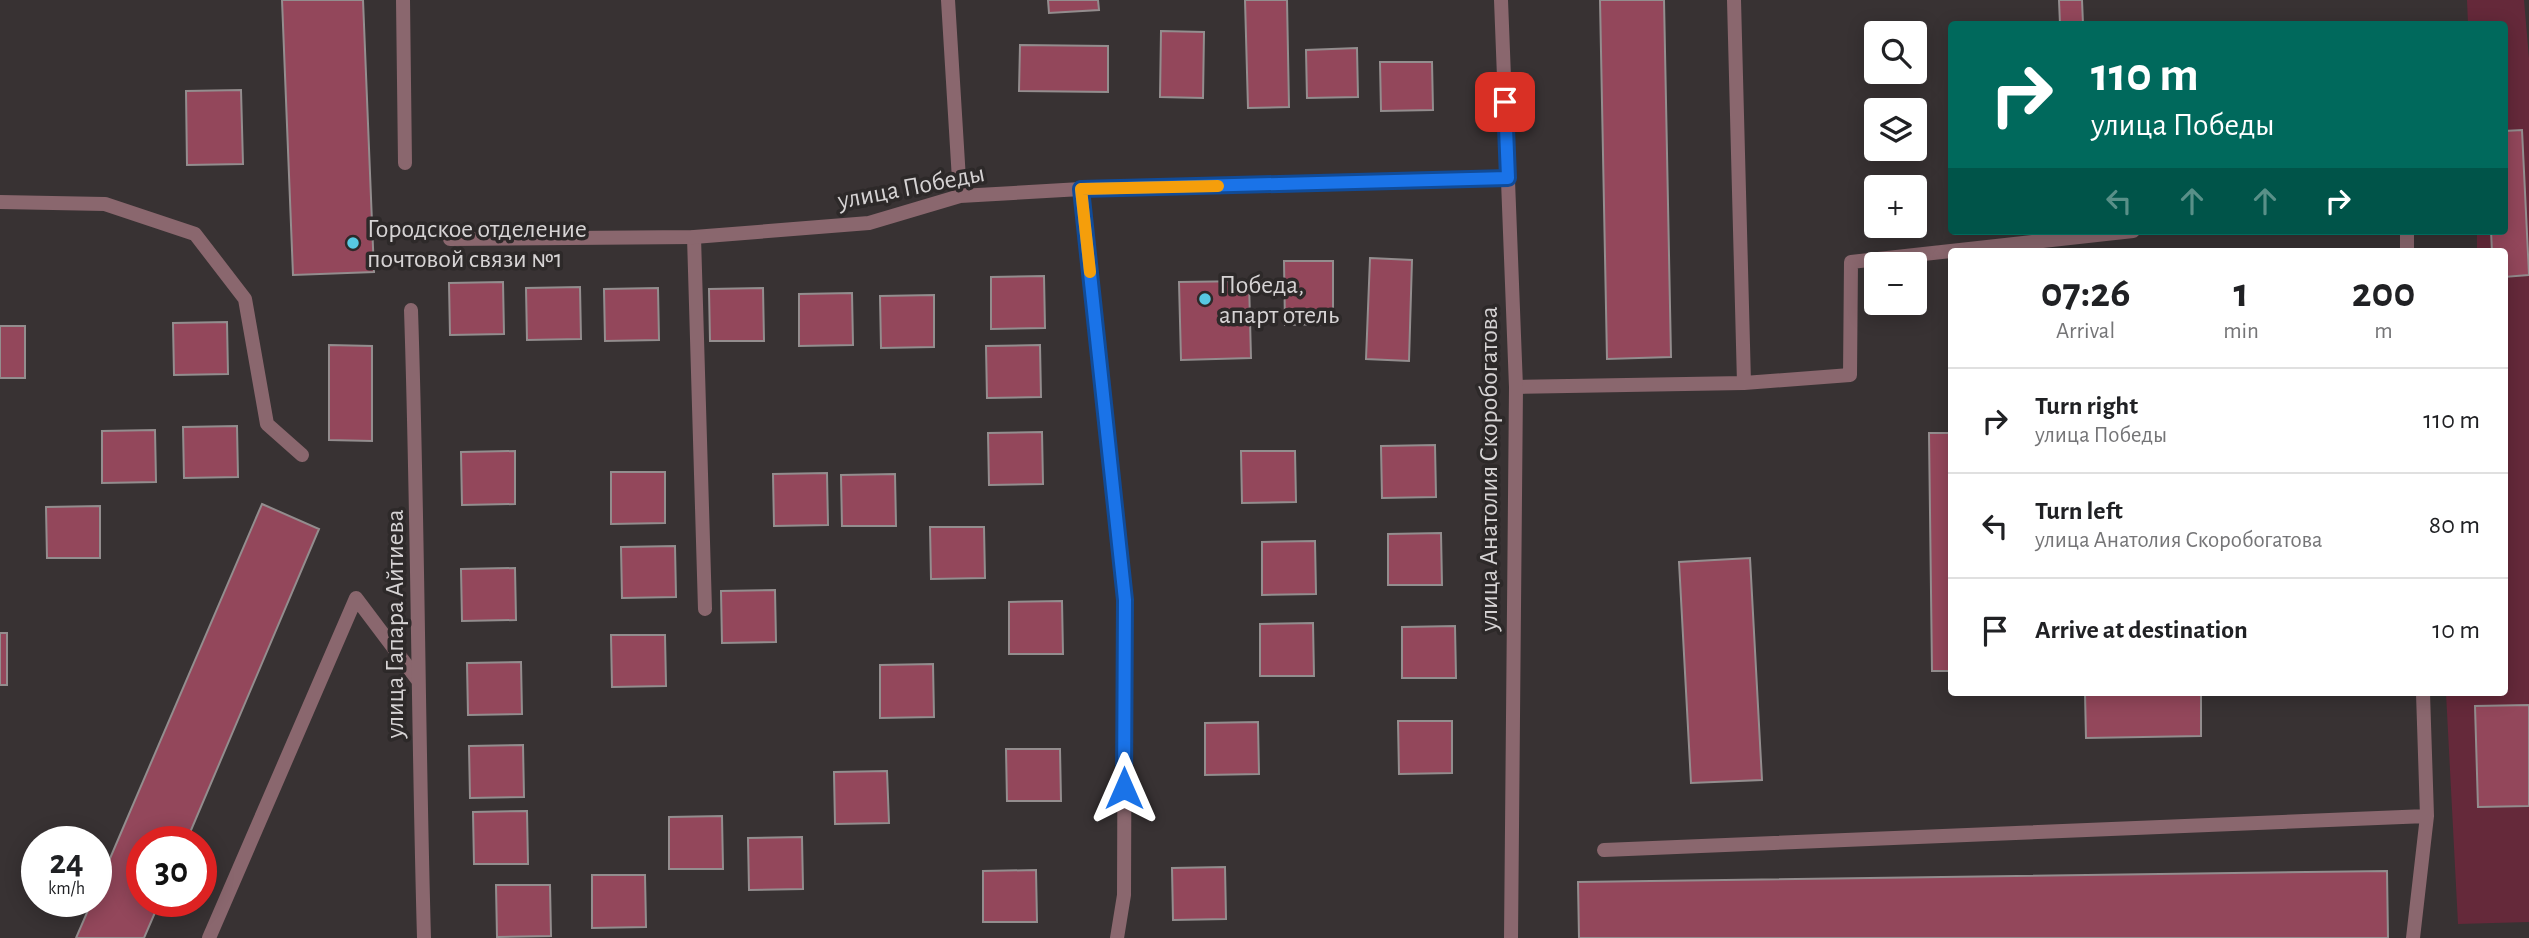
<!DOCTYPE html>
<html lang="en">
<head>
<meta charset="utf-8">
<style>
  :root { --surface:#fff; --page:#f6f6f6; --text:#202124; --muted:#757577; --line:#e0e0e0 }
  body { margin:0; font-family:"Alegreya Sans",sans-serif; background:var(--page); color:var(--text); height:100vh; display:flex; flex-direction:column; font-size:26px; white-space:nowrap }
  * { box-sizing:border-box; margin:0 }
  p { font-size:23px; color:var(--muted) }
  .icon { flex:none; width:38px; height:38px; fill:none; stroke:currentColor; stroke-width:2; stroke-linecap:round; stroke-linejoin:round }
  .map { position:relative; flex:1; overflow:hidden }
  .drawer { position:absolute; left:1948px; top:248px; width:560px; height:448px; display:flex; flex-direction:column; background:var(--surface); border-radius:7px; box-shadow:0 4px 18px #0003 }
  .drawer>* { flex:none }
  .top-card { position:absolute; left:1948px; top:21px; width:560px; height:214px; border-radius:7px; box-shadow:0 4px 18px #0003; background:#00695c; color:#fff; overflow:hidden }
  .buttons { position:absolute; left:1864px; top:21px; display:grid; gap:14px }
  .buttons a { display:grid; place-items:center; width:63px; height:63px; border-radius:7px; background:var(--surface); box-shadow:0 4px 18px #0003; font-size:35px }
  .speed { position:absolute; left:21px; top:826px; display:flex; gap:14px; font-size:35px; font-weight:700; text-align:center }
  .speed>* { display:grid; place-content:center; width:91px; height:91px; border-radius:50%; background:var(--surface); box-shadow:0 4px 18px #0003; line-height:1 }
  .speed small { font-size:18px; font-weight:400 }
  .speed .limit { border:10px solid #d22; background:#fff; color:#111 }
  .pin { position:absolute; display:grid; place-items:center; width:60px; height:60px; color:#fff; margin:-30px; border-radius:14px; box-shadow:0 4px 10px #0006 }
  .me { position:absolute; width:77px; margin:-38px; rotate:0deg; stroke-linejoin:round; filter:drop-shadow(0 0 5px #0008) }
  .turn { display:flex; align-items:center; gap:24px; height:147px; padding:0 28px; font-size:32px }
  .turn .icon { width:91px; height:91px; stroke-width:2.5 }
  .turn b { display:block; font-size:49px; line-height:60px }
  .lanes { display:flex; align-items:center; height:66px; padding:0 28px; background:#0003; justify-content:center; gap:35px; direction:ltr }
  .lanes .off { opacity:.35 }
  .eta { display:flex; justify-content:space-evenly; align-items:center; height:119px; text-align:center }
  .eta b { font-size:42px; font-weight:600; line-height:49px }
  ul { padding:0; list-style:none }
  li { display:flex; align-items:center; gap:21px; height:105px; padding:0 28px; border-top:2px solid var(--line) }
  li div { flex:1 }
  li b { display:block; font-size:26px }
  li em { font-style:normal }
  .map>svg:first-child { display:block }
</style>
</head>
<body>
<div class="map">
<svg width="2529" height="938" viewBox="0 0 2529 938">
  <rect width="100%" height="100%" fill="#383233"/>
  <path fill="#65293a" d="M2467,0H2524L2529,58V922L2458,924L2446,693H2504V252H2477V231H2504V24H2468Z"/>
  <path fill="#93475b" stroke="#938d8e" stroke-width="2" d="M282,0H363L374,272L293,275Z
    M1048,0H1098L1099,10L1049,13Z
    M1245,0H1287L1289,107L1248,108Z
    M1600,0H1664L1671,357L1607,359Z
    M2059,0H2082L2083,24H2060Z
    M1161,31L1204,32L1203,98L1160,97Z
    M1020,45L1108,46V92L1019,91Z
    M1357,48L1358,97L1307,98L1306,50Z
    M1380,62H1432L1433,110L1381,111Z
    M241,90L243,164L187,165L186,91Z
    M2522,130L2529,275L2504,277V252H2492L2491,231H2504V131Z
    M1370,258L1412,260L1409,361L1366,359Z
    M1284,261H1333V324L1285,325Z
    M1044,276L1045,328L991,329V277Z
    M1249,281L1251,358L1181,360L1179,282Z
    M503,282L504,334L450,335L449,283Z
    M580,287L581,339L527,340L526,288Z
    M658,288L659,340L605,341L604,289Z
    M763,288L764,341H710L709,289Z
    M852,293L853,345L799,346V294Z
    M934,295V347L881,348L880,296Z
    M227,322L228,374L174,375L173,323Z
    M0,326H25V378H0Z
    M329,345L372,346V441L329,440Z
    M1040,345L1041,397L987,398L986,346Z
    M237,426L238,477L184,478L183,427Z
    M155,430L156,482L102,483V431Z
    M1042,432L1043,484L989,485L988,433Z
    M1929,433H1951V671H1932Z
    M1435,445L1436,497L1382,498L1381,446Z
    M515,451V504L462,505L461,452Z
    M1241,451H1295L1296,502L1242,503Z
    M611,472H665V523L611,524Z
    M827,473L828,525L774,526L773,474Z
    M895,474L896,526H842L841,475Z
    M262,504L319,529L186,842H142V901H160L144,938H76L92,901H96V891Z
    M100,506V558H47L46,507Z
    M930,527H984L985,578L931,579Z
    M1441,533L1442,585H1388V534Z
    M1315,541L1316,594L1262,595V542Z
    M675,546L676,597L622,598L621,547Z
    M1750,558L1762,780L1691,783L1679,562Z
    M515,568L516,620L462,621L461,569Z
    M775,590L776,642L722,643L721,591Z
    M1062,601L1063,654H1009V602Z
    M1313,623L1314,676H1260V624Z
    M1455,626L1456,678H1402V627Z
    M0,633H7V685H0Z
    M611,635H665L666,686L612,687Z
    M521,662L522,714L468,715L467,663Z
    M933,664L934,717L880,718V665Z
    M2085,693H2201V736L2086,738Z
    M2529,705V806L2478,807L2475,706Z
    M1398,721H1452V773L1399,774Z
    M1258,722L1259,774L1205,775V723Z
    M523,745L524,797L470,798L469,746Z
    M1006,749H1060L1061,801H1007Z
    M887,771L889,823L835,824L834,772Z
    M527,811L528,864H474L473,812Z
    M722,816L723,869H669V817Z
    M802,837L803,889L749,890L748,838Z
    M1225,867L1226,919L1173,920L1172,868Z
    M1036,870L1037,922H983V871Z
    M2387,871L2388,938H1579L1578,882Z
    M592,875H645L646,927L592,928Z
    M496,885H550L551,936L497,937Z"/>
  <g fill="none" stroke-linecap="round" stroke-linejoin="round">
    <path stroke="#8a676e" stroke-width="14" d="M403,0L405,163
      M2407,231V252
      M694,237L705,609
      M1744,383L1850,375L1851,262L2133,231
      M1516,387L1744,383L1734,0
      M1604,850L2427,816
      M209,938L356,598L417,679
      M2413,938L2427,816L2423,693"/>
    <path stroke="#8a676e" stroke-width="14" d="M948,0L960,196
      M1501,0L1516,387L1511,938
      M1081,189L1125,600L1124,895L1117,938
      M0,202L105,204L195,234L245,299L267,424L302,455
      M450,239L694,237L869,223L960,196L1081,189L1508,178
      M411,310C418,519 418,729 424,938"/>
  </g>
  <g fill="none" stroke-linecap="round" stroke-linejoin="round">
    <defs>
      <path id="route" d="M1124,788L1125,600L1081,189L1508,178L1505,102"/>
    </defs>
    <use href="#route" stroke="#114b97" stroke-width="18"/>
    <use href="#route" stroke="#1a73e8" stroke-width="12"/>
    <path stroke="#f59e0b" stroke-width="12" d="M1090,272L1081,189L1218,186"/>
  </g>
  <g fill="#57c9e2" stroke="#2d2929" stroke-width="2.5">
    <circle cx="353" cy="243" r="7"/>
    <circle cx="1205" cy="299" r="7"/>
  </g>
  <g text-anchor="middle" stroke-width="7" stroke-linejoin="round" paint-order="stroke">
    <g font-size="26" fill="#d6d3d4" stroke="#2d2929">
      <text transform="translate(911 186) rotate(-11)" y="9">улица Победы</text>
      <text transform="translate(1488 469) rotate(-90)" y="9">улица Анатолия Скоробогатова</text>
      <text transform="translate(394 624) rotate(-90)" y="9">улица Гапара Айтиева</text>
    </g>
    <g font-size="26" fill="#d6d3d4" stroke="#2d2929" text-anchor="start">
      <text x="367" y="237">Городское отделение<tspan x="367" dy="30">почтовой связи №1</tspan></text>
      <text x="1219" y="293">Победа,<tspan x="1219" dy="30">апарт отель</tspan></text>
    </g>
  </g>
</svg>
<div class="buttons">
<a><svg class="icon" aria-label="search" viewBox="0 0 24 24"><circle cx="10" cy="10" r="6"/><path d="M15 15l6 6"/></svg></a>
<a><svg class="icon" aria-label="layers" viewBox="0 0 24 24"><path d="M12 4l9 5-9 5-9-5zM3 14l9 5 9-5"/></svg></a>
<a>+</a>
<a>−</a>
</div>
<div class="speed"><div>24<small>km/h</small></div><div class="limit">30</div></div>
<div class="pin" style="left:1505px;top:102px;background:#d93025"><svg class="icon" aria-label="arrive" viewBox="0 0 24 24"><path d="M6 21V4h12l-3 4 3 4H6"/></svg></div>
<svg class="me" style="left:1124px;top:788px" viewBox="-20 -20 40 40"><path d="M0-17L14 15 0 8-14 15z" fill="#1a73e8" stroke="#fff" stroke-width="4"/></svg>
<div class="top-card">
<div class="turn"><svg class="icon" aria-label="right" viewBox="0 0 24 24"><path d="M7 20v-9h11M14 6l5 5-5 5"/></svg><div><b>110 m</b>улица Победы</div></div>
<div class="lanes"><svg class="icon off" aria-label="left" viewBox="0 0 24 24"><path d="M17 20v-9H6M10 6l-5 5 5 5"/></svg><svg class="icon off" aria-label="ahead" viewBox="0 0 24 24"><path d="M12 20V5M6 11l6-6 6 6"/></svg><svg class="icon off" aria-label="ahead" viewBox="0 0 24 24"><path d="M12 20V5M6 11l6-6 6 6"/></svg><svg class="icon" aria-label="right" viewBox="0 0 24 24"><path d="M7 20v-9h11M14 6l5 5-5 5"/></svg></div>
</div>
<section class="drawer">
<div class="eta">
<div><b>07:26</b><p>Arrival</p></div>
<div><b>1</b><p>min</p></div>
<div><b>200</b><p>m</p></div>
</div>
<ul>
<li><svg class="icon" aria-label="right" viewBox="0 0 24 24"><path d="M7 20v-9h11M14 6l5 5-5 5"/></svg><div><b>Turn right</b><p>улица Победы</p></div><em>110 m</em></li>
<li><svg class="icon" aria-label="left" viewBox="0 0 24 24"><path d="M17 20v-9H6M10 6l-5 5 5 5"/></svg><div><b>Turn left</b><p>улица Анатолия Скоробогатова</p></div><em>80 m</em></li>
<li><svg class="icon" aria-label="arrive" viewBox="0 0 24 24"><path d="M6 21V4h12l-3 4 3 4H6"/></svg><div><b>Arrive at destination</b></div><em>10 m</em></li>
</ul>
</section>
</div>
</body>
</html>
